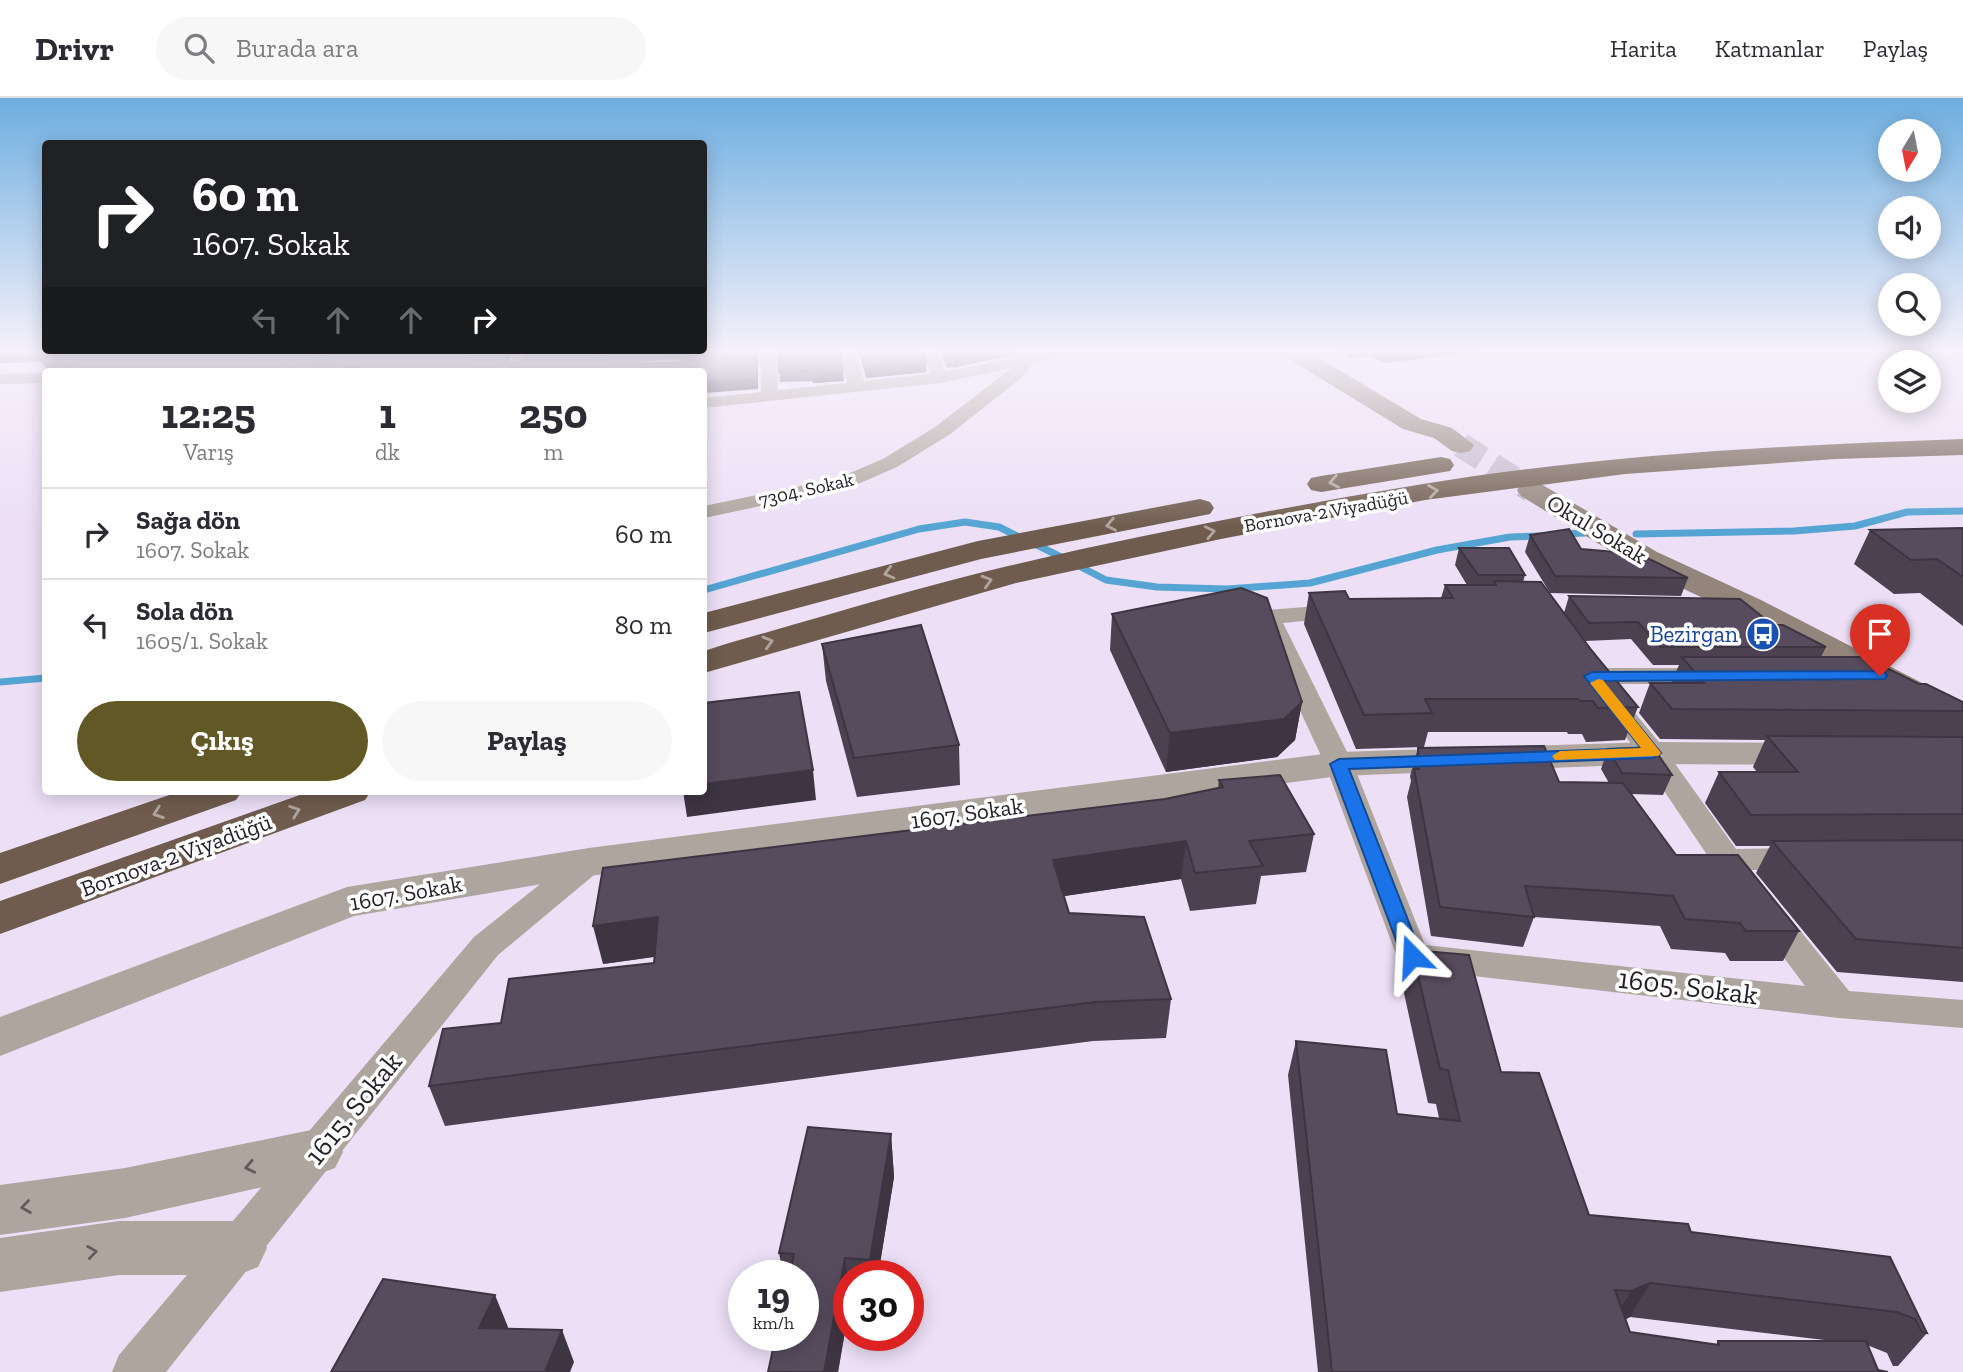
<!DOCTYPE html>
<html lang="tr">
<head>
<meta charset="utf-8">
<style>
  :root { --surface:#fff; --page:#f7f7f7; --text:#2b2b33; --muted:#7c7c81; --line:#e1e1e2; --accent:#615825 }
  body { margin:0; font-family:"Zilla Slab",serif; background:var(--page); color:var(--text); height:100vh; display:flex; flex-direction:column; font-size:26px; white-space:nowrap }
  * { box-sizing:border-box; margin:0 }
  p { font-size:23px; color:var(--muted) }
  .icon { flex:none; width:38px; height:38px; fill:none; stroke:currentColor; stroke-width:2; stroke-linecap:round; stroke-linejoin:round }
  .map { position:relative; flex:1; overflow:hidden }
  .details { position:absolute; left:42px; top:270px; width:665px; height:427px; display:flex; flex-direction:column; background:var(--surface); border-radius:7px; box-shadow:0 4px 18px #0003 }
  .details>* { flex:none }
  .top-card { position:absolute; left:42px; top:42px; width:665px; height:214px; border-radius:7px; box-shadow:0 4px 18px #0003; background:#202124; color:#fff; overflow:hidden }
  .needle { width:46px; rotate:190deg }
  .controls { position:absolute; left:1878px; top:21px; display:grid; gap:14px }
  .controls a { display:grid; place-items:center; width:63px; height:63px; border-radius:50%; background:var(--surface); box-shadow:0 4px 18px #0003; font-size:35px }
  .speed { position:absolute; left:728px; top:1162px; display:flex; gap:14px; font-size:35px; font-weight:700; text-align:center }
  .speed>* { display:grid; place-content:center; width:91px; height:91px; border-radius:50%; background:var(--surface); box-shadow:0 4px 18px #0003; line-height:1 }
  .speed small { font-size:18px; font-weight:400 }
  .speed .limit { border:10px solid #d22; background:#fff; color:#111 }
  .pin { position:absolute; display:grid; place-items:center; width:60px; height:60px; color:#fff; margin:-72px -30px; border-radius:50% 50% 50% 0; rotate:-45deg; box-shadow:0 0 7px #0007 }
  .pin .icon { rotate:45deg }
  .me { position:absolute; width:77px; margin:-38px; rotate:339deg; stroke-linejoin:round; filter:drop-shadow(0 0 5px #0008) }
  .turn { display:flex; align-items:center; gap:24px; height:147px; padding:0 35px; font-size:32px }
  .turn .icon { width:91px; height:91px; stroke-width:2.5 }
  .turn b { display:block; font-size:49px; line-height:60px }
  .lanes { display:flex; align-items:center; height:66px; padding:0 35px; background:#0003; justify-content:center; gap:35px; direction:ltr }
  .lanes .off { opacity:.35 }
  .eta { display:flex; justify-content:space-evenly; align-items:center; height:119px; text-align:center }
  .eta b { font-size:42px; font-weight:700; line-height:49px }
  .cta { display:flex; gap:14px; margin-top:auto; padding:14px 35px }
  .cta a { flex:1; height:80px; border-radius:42px; background:var(--accent); color:#fff; font-size:28px; font-weight:700; line-height:80px; text-align:center }
  .cta a+a { background:var(--page); color:var(--text) }
  ul { padding:0; list-style:none }
  li { display:flex; align-items:center; gap:21px; height:91px; padding:0 35px; border-top:2px solid var(--line) }
  li div { flex:1 }
  li b { display:block; font-size:26px }
  li em { font-style:normal }
  header { display:flex; align-items:center; gap:42px; box-sizing:border-box; height:98px; padding:0 35px; background:var(--surface); border-bottom:2px solid var(--line) }
  header strong { font-size:33px }
  nav { display:flex; gap:38px; margin-inline-start:auto; font-size:24px }
  .search { width:490px; height:63px; background:var(--page); display:flex; align-items:center; gap:18px; box-sizing:border-box; padding:0 24px; border-radius:38px; color:var(--muted); font-size:26px }
  .map>svg:first-child { display:block }
</style>
</head>
<body>
<header>
<strong>Drivr</strong>
<div class="search"><svg class="icon" aria-label="search" viewBox="0 0 24 24"><circle cx="10" cy="10" r="6"/><path d="M15 15l6 6"/></svg>Burada ara</div>
<nav><a>Harita</a><a>Katmanlar</a><a>Paylaş</a></nav>
</header>
<div class="map">
<svg width="1963" height="1274" viewBox="0 0 1963 1274">
  <rect width="100%" height="100%" fill="#ecdff6"/>
  <g fill="none" stroke-linecap="round" stroke-linejoin="round">
    <path stroke="#55a4d3" stroke-width="5" d="M1958,413H1963"/>
    <path stroke="#55a4d3" stroke-width="7" d="M1564,436L1585,435
      M1636,436L1794,433L1855,428L1907,414L1963,413
      M1033,445L1065,461
      M1077,467L1106,482L1157,489L1227,491L1310,485L1437,452L1510,439L1541,438
      M704,492L919,431L965,424L999,429L1021,440
      M0,584L46,580"/>
    <path stroke="#c4b8cc" stroke-width="25" stroke-dasharray="25 12" stroke-linecap="butt" d="M1461,347L1531,392"/>
    <path fill="#aea59e" fill-rule="evenodd" d="M760,251H776L778,292L847,285L840,251H856L864,283L930,276L921,251H937L946,274L1016,259L1011,251H1027L1030,256L1053,251H1083L1081,254L1033,265L1021,280L949,337L897,369L851,389L704,420V408L838,380L883,361L935,329L1012,270L940,285L704,310V300L761,294Z
      M516,252H532L523,273H507Z
      M674,252H690L686,273H670Z
      M46,275V285L0,286V276Z
      M1344,506L1353,508L1356,513L1353,518L1283,525L1353,666L1425,847L1805,888L1752,817L1757,809L1769,805L1781,809L1849,893L1963,902V930L1839,920L1412,871L1400,867L1325,666L1256,519L1259,514L1268,512Z
      M1592,570H1713L1722,572L1726,578L1722,584L1713,586H1592L1583,584L1579,578L1583,572Z
      M1607,590L1616,592L1663,649L1736,751L1799,750L1810,753L1815,761L1810,769L1799,772H1751L1760,786L1756,794L1744,797L1732,794L1642,660L1594,598L1598,592Z
      M589,753L600,756L605,764L600,772L498,857L166,1274H112L119,1257L474,839L578,756Z"/>
    <path fill="#aea59e" fill-rule="evenodd" d="M1653,644L1808,645L1821,648L1827,656L1821,664L1808,667L1653,666L1339,678L589,778L354,818L0,958V919L347,789L589,750L1339,654Z
      M316,1031L335,1038L343,1054L335,1070L316,1077L125,1120L0,1137V1087L125,1070Z
      M119,1123H238L258,1131L267,1150L258,1169L238,1177H119L0,1194V1140Z"/>
    <path fill="#93857b" fill-rule="evenodd" d="M1278,251H1304L1421,321L1452,330L1474,347L1470,353L1461,355L1452,353L1434,340L1403,331L1281,256Z
      M1531,384L1541,386L1657,454L1761,502L1963,606V632L1950,629L1737,516L1635,468L1521,398L1517,392L1521,386Z"/>
    <path fill="#6f5c4e" fill-rule="evenodd" d="M1963,341V357L1836,361L1625,376L1425,402L1221,441L1016,485L704,575V553L729,545C822,519 915,490 1008,468C1145,436 1284,409 1423,386C1601,357 1783,347 1963,341Z
      M1441,359L1450,361L1454,367L1450,373L1321,394L1311,392L1307,386L1311,380L1321,378Z
      M1200,401L1210,404L1214,410L1210,416L981,461L704,535V515L978,443Z
      M181,693H242L236,702L0,786V755Z
      M311,693H371L365,702L0,836V803Z"/>
  </g>
  <path fill="#4b4151" fill-rule="evenodd" d="M0,251L46,252H513L509,265L523,264L528,252L757,251L758,291L704,273H320V270L319,273H47L43,264L0,265ZM679,261L685,264L684,265H618ZM328,265H463V266Z
    M778,251L844,283L813,285L812,283L780,284Z
    M858,251H921L926,264V274L866,280Z
    M939,251H1012V257L947,270Z
    M1335,251H1477L1476,254L1383,265L1370,258L1351,260Z
    M1963,430V528L1920,495L1894,496L1854,466L1870,432Z
    M1530,437L1581,451L1688,480L1681,498L1550,495L1525,454Z
    M1459,450L1525,477L1523,484L1564,515L1569,498L1773,527L1826,549L1821,559L1919,586L1963,604V884L1837,874L1756,775L1770,748H1736L1705,705L1719,674H1757L1753,669L1765,642L1660,641L1639,615L1650,585H1671L1679,567H1653L1631,541L1585,543L1638,609L1625,642L1586,644L1582,636H1568L1567,634H1428L1424,649L1356,651L1304,526L1309,495L1349,501L1441,500L1445,487H1467L1455,467Z
    M1112,516L1302,604L1295,642L1277,659L1166,674L1110,552Z
    M822,546L959,647L960,687L857,699L826,583Z
    M1418,650L1559,684L1609,685L1601,671L1608,651L1672,677L1663,697L1631,696L1676,757L1799,833L1783,863H1730L1725,855L1671,851L1660,828L1534,819L1523,849L1431,838L1407,699L1411,683L1410,678Z
    M1219,682L1314,736L1306,774L1261,778L1256,806L1190,813L1181,781L1064,798L1069,815L1171,901L1166,940L1093,943L445,1028L429,988L501,925L654,865V859L603,866L1165,701L1218,690Z
    M1412,852L1501,974L1589,1117L1691,1134L1890,1159L1927,1235L1898,1268H1893L1887,1255L1867,1247L1878,1272L1888,1274H1318L1288,977L1296,943L1397,1016L1439,1020L1436,1006L1428,1005L1402,886ZM1630,1219L1833,1243H1718L1716,1247L1630,1234L1625,1222Z
    M891,1036L894,1079L878,1178H849V1210L838,1274H768L803,1178H783L779,1155Z"/>
  <path fill="#3d3542" d="M757,251L758,291L704,295V284Z
    M996,251H1012V257L953,270L952,260Z
    M1353,251H1372L1370,258L1351,260Z
    M1386,251H1477L1476,254L1383,265Z
    M508,252H513L506,273L503,265Z
    M325,256L328,265L318,266L320,270L319,273L315,261Z
    M606,256L608,265H596L597,261Z
    M291,264L294,273H281Z
    M926,264V274L866,280L865,270Z
    M843,273L844,283L813,285L812,275Z
    M1302,604L1295,642L1277,659L1166,674L1170,635Z
    M813,672L816,702L687,719L683,693H704V686Z
    M1186,743L1181,781L1051,800L1053,762Z
    M658,819L666,857L603,866L593,828Z
    M891,1036L894,1079L878,1178H871L870,1162Z
    M845,1160L849,1190V1210L838,1274H824Z
    M1650,1185L1630,1219L1611,1227L1631,1193Z
    M495,1197L508,1229L493,1261L479,1230Z
    M562,1232L574,1264L570,1274H545Z"/>
  <path fill="#574c5e" stroke="#3d3542" stroke-width="2" d="M0,251H46V252H508L503,265L523,264L528,252H672L606,256L597,261L596,265H684L688,261L686,255L678,252L757,251V281L704,284V273H368L372,270L318,266H463L465,263L463,255L325,256L315,261L317,266L291,264L281,273H64L75,266H44L43,263L58,254L0,255Z
    M778,251H839L843,273L812,275L811,273L779,274Z
    M860,251H921L926,264L865,270Z
    M943,251H996L947,260Z
    M1963,430V479L1937,461L1911,462L1870,432Z
    M1569,431L1581,451L1639,456L1688,480L1555,478L1530,437Z
    M1459,450H1509L1525,477H1478Z
    M1494,483L1541,484L1592,553L1638,609L1598,610L1593,603H1580L1578,601H1425L1432,615L1364,617L1309,495L1345,493L1349,501L1453,500L1445,487H1496Z
    M1241,490L1267,500L1302,604L1284,621L1170,635L1112,516Z
    M1569,498L1740,501L1773,527H1783L1826,549H1660L1638,524L1589,525Z
    M921,527L959,647L854,660L822,546Z
    M1682,559H1864L1919,586H1926L1963,604V613L1672,611L1650,585H1704Z
    M799,594L813,672L704,686V605Z
    M1767,638L1963,639V716L1751,717L1719,674H1798Z
    M1544,648L1559,684L1623,685L1676,757H1738L1799,833H1746L1740,825L1685,821L1673,798L1608,793L1525,788L1534,819L1440,809L1414,671H1419L1418,650Z
    M1653,649L1672,677L1622,675L1608,651Z
    M1280,677L1314,736L1249,743L1263,768L1195,775L1186,743L1053,762L1069,815L1144,819L1171,901L1096,904L429,988L443,931L501,925L509,881L654,865L658,819L593,828L603,770L1165,701L1223,689L1219,682Z
    M1963,742V850L1856,841L1772,743Z
    M1412,852L1469,857L1501,974L1539,975L1589,1117L1688,1126L1691,1134L1890,1159L1927,1235L1922,1234L1915,1221L1897,1214L1650,1185L1631,1193L1615,1192L1630,1234L1719,1247L1718,1243H1866L1878,1272L1888,1274H1332L1296,943L1386,952L1397,1016L1460,1023L1448,972L1440,971Z
    M808,1029L891,1036L870,1162L845,1160L824,1274H768L776,1237H803V1178H789L794,1156L779,1155Z
    M383,1181L495,1197L479,1230L562,1232L545,1274H331Z"/>
  <defs><path id="oneway-chevron" d="M-2-3.5L2.5 0L-2 3.5" fill="none" stroke-width="1.6" stroke-linecap="round" stroke-linejoin="round" transform="scale(1.75)"/></defs>
  <g stroke="#b0a59e">
    <use href="#oneway-chevron" transform="translate(1334 384) rotate(169)"/>
    <use href="#oneway-chevron" transform="translate(1433 393) rotate(-8)"/>
    <use href="#oneway-chevron" transform="translate(1111 427) rotate(169)"/>
    <use href="#oneway-chevron" transform="translate(1210 434) rotate(-12)"/>
    <use href="#oneway-chevron" transform="translate(889 475) rotate(165)"/>
    <use href="#oneway-chevron" transform="translate(987 483) rotate(-16)"/>
    <use href="#oneway-chevron" transform="translate(768 544) rotate(-16)"/>
    <use href="#oneway-chevron" transform="translate(295 713) rotate(-20)"/>
    <use href="#oneway-chevron" transform="translate(158 715) rotate(161)"/>
  </g>
  <g stroke="#615b5c">
    <use href="#oneway-chevron" transform="translate(250 1069) rotate(168)"/>
    <use href="#oneway-chevron" transform="translate(26 1109) rotate(172)"/>
    <use href="#oneway-chevron" transform="translate(92 1154) rotate(-8)"/>
  </g>
  <linearGradient id="sky" x2="0" y2="1"><stop stop-color="#6daee0"/><stop offset="0.59" stop-color="#f6f1fb"/><stop offset="1" stop-color="#f6f1fb" stop-opacity="0"/></linearGradient>
  <rect width="1963" height="429" fill="url(#sky)"/>
  <path fill="#1a73e8" stroke="#114b97" stroke-width="2" d="M1880,573L1885,574L1887,578L1885,581L1603,583L1661,655L1653,660L1349,671L1422,858L1419,863L1412,865L1405,863L1402,858L1330,666L1339,661L1641,650L1584,578L1592,574Z"/>
  <path fill="#f59e0b" d="M1598,581L1603,582L1658,651L1661,655L1658,658L1555,662L1552,658L1560,653L1641,650L1590,585Z"/>
  <defs>
    <symbol id="bus-disc" viewBox="-11 -11 22 22"><circle r="9.5" fill="#1a4fb4" stroke="#fff"/><path d="M-5-6H5V4H4V6H2V4H-2V6H-4V4H-5ZM-3.5-4V0h7V-4ZM-3.5 1.2v1.5H-2V1.2ZM2 1.2v1.5H3.5V1.2Z" fill="#fff"/></symbol>
  </defs>
  <g fill-rule="evenodd">
    <use href="#bus-disc" x="1744" y="517" width="38" height="38"/>
  </g>
  <g text-anchor="middle" stroke-width="7" stroke-linejoin="round" paint-order="stroke">
    <g font-size="19" fill="#221e26" stroke="#fff">
      <text transform="translate(806 391) rotate(-13)" y="7">7304. Sokak</text>
      <text transform="translate(1326 413) rotate(-10)" y="7">Bornova-2 Viyadüğü</text>
    </g>
    <g font-size="23" fill="#221e26" stroke="#fff">
      <text transform="translate(1597 431) rotate(31)" y="8">Okul Sokak</text>
      <text transform="translate(967 715) rotate(-8)" y="8">1607. Sokak</text>
      <text transform="translate(176 757) rotate(-20)" y="8">Bornova-2 Viyadüğü</text>
      <text transform="translate(406 795) rotate(-10)" y="8">1607. Sokak</text>
    </g>
    <g font-size="23" fill="#164399" stroke="#fff" text-anchor="end">
      <text x="1738" y="544">Bezirgan</text>
    </g>
    <g font-size="28" fill="#221e26" stroke="#fff">
      <text transform="translate(1688 888) rotate(7)" y="10">1605. Sokak</text>
      <text transform="translate(353 1010) rotate(-51)" y="10">1615. Sokak</text>
    </g>
  </g>
</svg>
<div class="controls">
<a><svg class="needle" viewBox="-14 -14 28 28"><path d="M0-13l5 13h-10z" fill="#e53935"/><path d="M0 13l5-13h-10z" fill="#7c7c81"/></svg></a>
<a><svg class="icon" aria-label="sound" viewBox="0 0 24 24"><path d="M4 9h4l5-4v14l-5-4H4zM17 9q2 3 0 6"/></svg></a>
<a><svg class="icon" aria-label="search" viewBox="0 0 24 24"><circle cx="10" cy="10" r="6"/><path d="M15 15l6 6"/></svg></a>
<a><svg class="icon" aria-label="layers" viewBox="0 0 24 24"><path d="M12 4l9 5-9 5-9-5zM3 14l9 5 9-5"/></svg></a>
</div>
<div class="speed"><div>19<small>km/h</small></div><div class="limit">30</div></div>
<div class="pin" style="left:1880px;top:578px;background:#d93025"><svg class="icon" aria-label="arrive" viewBox="0 0 24 24"><path d="M6 21V4h12l-3 4 3 4H6"/></svg></div>
<svg class="me" style="left:1412px;top:858px" viewBox="-20 -20 40 40"><path d="M0-17L14 15 0 8-14 15z" fill="#1a73e8" stroke="#fff" stroke-width="4"/></svg>
<div class="top-card">
<div class="turn"><svg class="icon" aria-label="right" viewBox="0 0 24 24"><path d="M7 20v-9h11M14 6l5 5-5 5"/></svg><div><b>60 m</b>1607. Sokak</div></div>
<div class="lanes"><svg class="icon off" aria-label="left" viewBox="0 0 24 24"><path d="M17 20v-9H6M10 6l-5 5 5 5"/></svg><svg class="icon off" aria-label="ahead" viewBox="0 0 24 24"><path d="M12 20V5M6 11l6-6 6 6"/></svg><svg class="icon off" aria-label="ahead" viewBox="0 0 24 24"><path d="M12 20V5M6 11l6-6 6 6"/></svg><svg class="icon" aria-label="right" viewBox="0 0 24 24"><path d="M7 20v-9h11M14 6l5 5-5 5"/></svg></div>
</div>
<section class="details">
<div class="eta">
<div><b>12:25</b><p>Varış</p></div>
<div><b>1</b><p>dk</p></div>
<div><b>250</b><p>m</p></div>
</div>
<ul>
<li><svg class="icon" aria-label="right" viewBox="0 0 24 24"><path d="M7 20v-9h11M14 6l5 5-5 5"/></svg><div><b>Sağa dön</b><p>1607. Sokak</p></div><em>60 m</em></li>
<li><svg class="icon" aria-label="left" viewBox="0 0 24 24"><path d="M17 20v-9H6M10 6l-5 5 5 5"/></svg><div><b>Sola dön</b><p>1605/1. Sokak</p></div><em>80 m</em></li>
</ul>
<div class="cta"><a>Çıkış</a><a>Paylaş</a></div>
</section>
</div>
</body>
</html>
